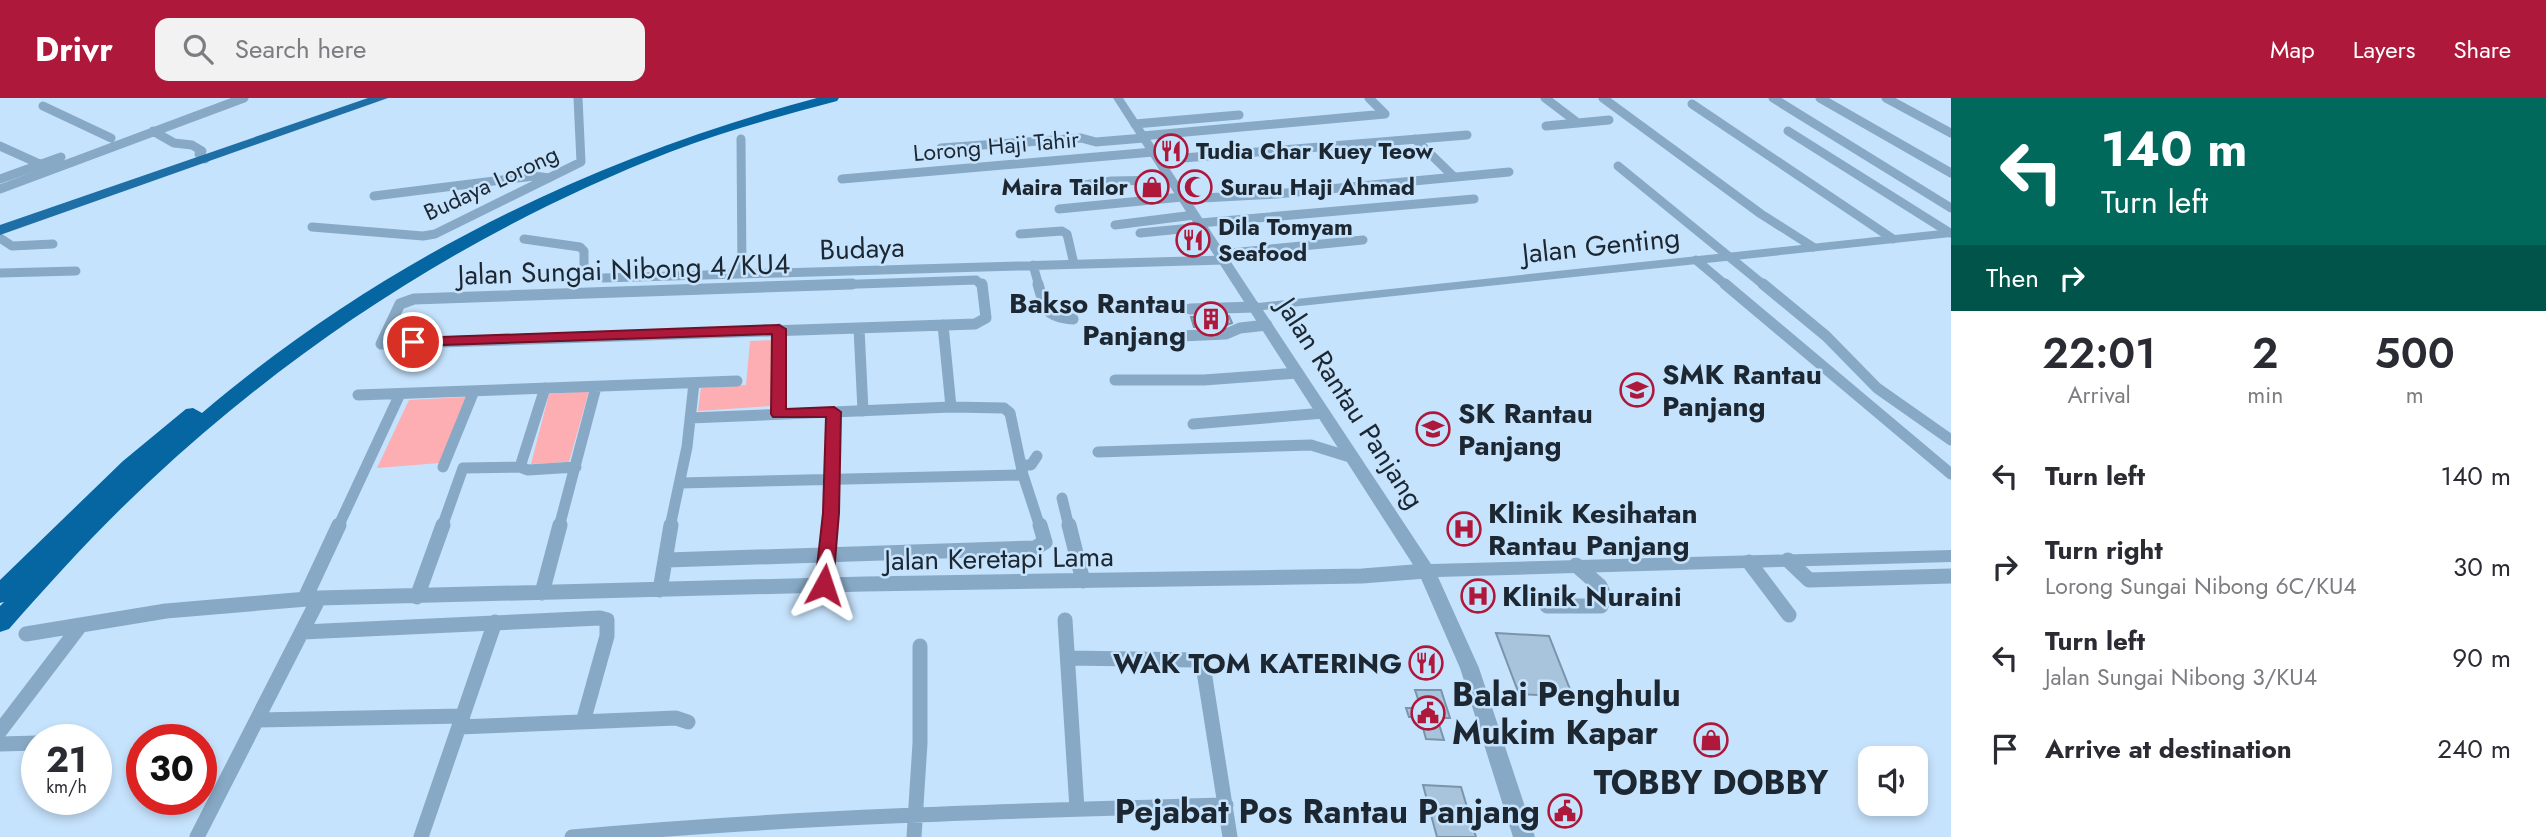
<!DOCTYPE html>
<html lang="en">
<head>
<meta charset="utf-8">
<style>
  :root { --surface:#fff; --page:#f2f2f3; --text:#2b2b33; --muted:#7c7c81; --accent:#ae193b }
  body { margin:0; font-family:Jost,sans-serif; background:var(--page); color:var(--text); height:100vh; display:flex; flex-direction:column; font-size:26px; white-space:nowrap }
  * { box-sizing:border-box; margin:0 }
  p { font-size:23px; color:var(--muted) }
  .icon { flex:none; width:38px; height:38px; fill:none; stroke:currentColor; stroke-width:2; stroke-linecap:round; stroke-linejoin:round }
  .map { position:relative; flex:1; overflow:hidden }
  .side { display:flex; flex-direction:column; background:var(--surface); width:595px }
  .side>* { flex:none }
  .guide { background:#00695c; color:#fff; overflow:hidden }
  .controls { position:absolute; left:1858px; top:648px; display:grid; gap:14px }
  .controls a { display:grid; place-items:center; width:70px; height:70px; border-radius:14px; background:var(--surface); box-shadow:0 4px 10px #0003; font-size:35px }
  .speed { position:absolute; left:21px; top:626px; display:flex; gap:14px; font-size:35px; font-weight:700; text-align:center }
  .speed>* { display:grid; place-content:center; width:91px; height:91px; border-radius:50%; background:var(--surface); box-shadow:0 4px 10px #0003; line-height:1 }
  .speed small { font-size:18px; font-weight:400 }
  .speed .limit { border:10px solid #d22; background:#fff; color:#111 }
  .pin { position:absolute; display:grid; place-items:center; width:60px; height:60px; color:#fff; margin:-30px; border:4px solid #fff; border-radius:50%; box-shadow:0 2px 7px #0007 }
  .me { position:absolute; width:77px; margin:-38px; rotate:5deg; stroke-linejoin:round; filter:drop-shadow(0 0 5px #0008) }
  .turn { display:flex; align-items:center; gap:24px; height:147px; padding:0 35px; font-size:32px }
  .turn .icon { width:91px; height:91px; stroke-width:2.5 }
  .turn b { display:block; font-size:49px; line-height:60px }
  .then { display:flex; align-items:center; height:66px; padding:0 35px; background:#0003; gap:14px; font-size:26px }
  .eta { display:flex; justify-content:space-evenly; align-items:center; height:119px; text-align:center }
  .eta b { font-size:42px; font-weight:600; line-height:49px }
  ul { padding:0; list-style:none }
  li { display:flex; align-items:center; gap:21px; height:91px; padding:0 35px }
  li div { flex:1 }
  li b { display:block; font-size:26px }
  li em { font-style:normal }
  header { display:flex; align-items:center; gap:42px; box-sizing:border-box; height:98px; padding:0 35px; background:var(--accent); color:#fff }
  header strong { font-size:33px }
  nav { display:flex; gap:38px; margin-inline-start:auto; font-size:24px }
  .search { width:490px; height:63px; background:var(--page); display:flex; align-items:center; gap:18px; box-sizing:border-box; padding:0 24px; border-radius:14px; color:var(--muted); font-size:26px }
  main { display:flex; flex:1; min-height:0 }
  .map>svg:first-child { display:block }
</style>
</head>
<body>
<header>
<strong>Drivr</strong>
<div class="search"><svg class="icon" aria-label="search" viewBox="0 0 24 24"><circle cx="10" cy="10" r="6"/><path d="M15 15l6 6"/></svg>Search here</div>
<nav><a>Map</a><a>Layers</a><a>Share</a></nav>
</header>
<main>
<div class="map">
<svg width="1951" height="739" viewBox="0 0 1951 739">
  <rect width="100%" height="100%" fill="#c6e3fd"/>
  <path fill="#fcaeb2" d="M774,242L770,308L698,313L701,290L746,287L750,243Z
    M589,293L569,364L531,366L549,296Z
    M467,299L440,365L377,370L409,302Z"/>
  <path fill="#a8c4dd" stroke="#7994ab" stroke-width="2" d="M1229,218L1232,225L1224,228L1194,229L1191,219Z
    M1496,535L1549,538L1573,599L1519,596Z
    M1415,592H1441L1450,620H1437L1444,642L1426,641L1420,619H1409L1406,610H1421Z
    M1423,687L1461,689L1476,739H1437Z"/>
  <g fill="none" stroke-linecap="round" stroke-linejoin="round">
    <path stroke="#88a9c5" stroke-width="9" d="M1545,0L1578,25L1609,22
      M1603,0L1761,116L1813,149
      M1773,0L1951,110
      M1820,0L1951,75
      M1886,0L1951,35
      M1692,6L1893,141
      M43,8L111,40
      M1135,26L1239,17
      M1546,28L1578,25
      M153,33L174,45L192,47L202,53L199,56L205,61
      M1788,33L1950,135
      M1142,38L1385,16L1369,0
      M741,41L742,176
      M1415,41L1454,79
      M0,48L42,67
      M941,50L1081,40L1096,44L1144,40
      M1159,62L1467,37
      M1618,68L1765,188
      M0,81L61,59
      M842,81L1153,54
      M1076,88L1112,83L1171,82
      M0,91L244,0
      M374,98L534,78L549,80
      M1184,101L1276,96L1509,74
      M1059,111L1182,99
      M1200,125L1474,101
      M1115,127L1194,117
      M312,129L423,138L435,136L581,64L578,0
      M1140,135L1202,129
      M1020,136L1062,133L1067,136L1074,166
      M0,140L12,148L53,146
      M524,141L580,149L584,153V169L591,177L603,180L1224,162
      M1220,156L1363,142
      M1696,162L1727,188
      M1033,167L1039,188
      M0,175L76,173
      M800,188L976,182L982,188"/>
    <path stroke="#88a9c5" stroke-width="11" d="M852,186L414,201L400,206L381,246L975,226L986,220L982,186
      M1038,186C1045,211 1045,219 1073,221
      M1725,186L1951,376
      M1763,186L1826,238L1877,290L1951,342
      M1190,211L1255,209
      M943,227L951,309
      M859,230L863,313
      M1161,242L1181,238L1226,236L1240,230L1267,227
      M1115,282H1204L1298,275
      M358,297L737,283
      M778,316L779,231
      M690,320L951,309L1004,310L1010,315L1023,377L1040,429
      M1193,326L1324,315
      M1098,354L1311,347L1353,360
      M1023,367H1031L1037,358
      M443,369L474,293
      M520,369L545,290
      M680,385L1023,377
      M1062,400L1069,429
      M338,429L400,296
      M442,429L463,370L520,369L528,372L576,369
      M559,429L596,289
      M670,429L687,349L694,285
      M830,429L833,314"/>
    <path stroke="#88a9c5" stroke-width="15" d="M1069,427L1083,483
      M667,462L1035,450L1045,444L1040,427
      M1788,462L1809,482L1951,478
      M1749,464L1789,517
      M824,487L830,427
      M660,492L671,427
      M542,495L560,427
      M417,499L443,427
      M305,500L339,427
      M1547,508H1601L1605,499L1600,488L1576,467
      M1065,522L1077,711
      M303,534L600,520L607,522V538L583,624
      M26,536L166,513L319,500L865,486L1362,478L1426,473
      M1069,560L1197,562L1203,567L1230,739
      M258,622L463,618
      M459,629L676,620L688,624
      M0,633L80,528
      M0,646L37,645
      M197,739L319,500
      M421,739L495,524
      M572,739C789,719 1008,713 1226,707
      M914,739L920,645V548"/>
    <path fill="#88a9c5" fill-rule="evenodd" d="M1113,0H1123L1258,205L1951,131V139L1263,212L1431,466L1951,452V464L1438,479L1479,570L1535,739H1513L1460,570L1419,476Z"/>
    <path fill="#1e6fa6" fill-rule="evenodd" d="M368,0H388L0,137V127Z"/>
    <path fill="#0666a1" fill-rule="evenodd" d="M817,0H839L837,3C781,18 724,33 670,54C478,129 302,241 151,382C100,429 54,480 9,531L0,534V508L4,504L0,505V482L123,363L186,311L193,310L202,315C379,164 593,59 817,0Z"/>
  </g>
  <path fill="#ae193b" stroke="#711026" stroke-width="2" d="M779,227L786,231V311L834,309L841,314L839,415L833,487L830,492H818L815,487L823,415L826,319H773L771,316L772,236L413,248L406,244L413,240Z"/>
  <defs>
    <symbol id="restaurant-ring" viewBox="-11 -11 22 22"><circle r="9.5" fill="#c6e3fd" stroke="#ae193b" stroke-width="1.5"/><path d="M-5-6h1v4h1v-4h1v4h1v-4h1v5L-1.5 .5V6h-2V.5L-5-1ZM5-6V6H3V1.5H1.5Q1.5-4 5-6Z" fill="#ae193b"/></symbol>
    <symbol id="shop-ring" viewBox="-11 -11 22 22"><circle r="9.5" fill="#c6e3fd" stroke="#ae193b" stroke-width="1.5"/><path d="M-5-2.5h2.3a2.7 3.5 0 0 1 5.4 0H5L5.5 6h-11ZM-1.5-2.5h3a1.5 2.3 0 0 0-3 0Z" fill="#ae193b"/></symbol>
    <symbol id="mosque-ring" viewBox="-11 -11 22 22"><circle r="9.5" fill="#c6e3fd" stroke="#ae193b" stroke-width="1.5"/><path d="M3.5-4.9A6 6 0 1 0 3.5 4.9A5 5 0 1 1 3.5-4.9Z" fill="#ae193b"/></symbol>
    <symbol id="building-ring" viewBox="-11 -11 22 22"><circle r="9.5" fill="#c6e3fd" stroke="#ae193b" stroke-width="1.5"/><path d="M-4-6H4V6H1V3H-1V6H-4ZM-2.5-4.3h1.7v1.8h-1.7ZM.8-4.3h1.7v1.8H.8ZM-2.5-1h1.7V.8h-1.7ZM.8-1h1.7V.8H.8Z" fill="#ae193b"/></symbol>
    <symbol id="school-ring" viewBox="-11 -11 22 22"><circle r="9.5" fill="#c6e3fd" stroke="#ae193b" stroke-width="1.5"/><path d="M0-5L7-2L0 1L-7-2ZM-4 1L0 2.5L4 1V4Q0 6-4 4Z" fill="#ae193b"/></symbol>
    <symbol id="hospital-ring" viewBox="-11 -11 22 22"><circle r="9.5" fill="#c6e3fd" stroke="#ae193b" stroke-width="1.5"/><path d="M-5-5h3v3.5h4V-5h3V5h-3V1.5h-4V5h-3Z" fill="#ae193b"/></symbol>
    <symbol id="civic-ring" viewBox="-11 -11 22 22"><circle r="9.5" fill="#c6e3fd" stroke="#ae193b" stroke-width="1.5"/><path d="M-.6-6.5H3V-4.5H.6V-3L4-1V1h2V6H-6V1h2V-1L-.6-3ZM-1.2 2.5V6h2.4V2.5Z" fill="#ae193b"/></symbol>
  </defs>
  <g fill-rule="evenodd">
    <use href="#restaurant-ring" x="1152" y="34" width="38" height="38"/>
    <use href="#shop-ring" x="1133" y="70" width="38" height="38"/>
    <use href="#mosque-ring" x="1176" y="70" width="38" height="38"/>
    <use href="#restaurant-ring" x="1174" y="123" width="38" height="38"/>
    <use href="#building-ring" x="1192" y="202" width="38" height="38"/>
    <use href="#school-ring" x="1618" y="273" width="38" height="38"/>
    <use href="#school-ring" x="1414" y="312" width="38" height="38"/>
    <use href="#hospital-ring" x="1445" y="412" width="38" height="38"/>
    <use href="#hospital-ring" x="1459" y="479" width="38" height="38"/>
    <use href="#restaurant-ring" x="1407" y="546" width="38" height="38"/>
    <use href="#civic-ring" x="1409" y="596" width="38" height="38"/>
    <use href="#shop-ring" x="1692" y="623" width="38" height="38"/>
    <use href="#civic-ring" x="1546" y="694" width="38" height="38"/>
  </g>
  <g text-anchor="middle" stroke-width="5" stroke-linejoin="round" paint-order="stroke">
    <g font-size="23" fill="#1c2731" stroke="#c6e3fd">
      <text transform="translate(996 48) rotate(-5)" y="8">Lorong Haji Tahir</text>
      <text transform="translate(491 85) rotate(-25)" y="8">Budaya Lorong</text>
    </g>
    <g font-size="23" font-weight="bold" fill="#1c2731" stroke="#c6e3fd" text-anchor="start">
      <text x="1196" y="61">Tudia Char Kuey Teow</text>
      <text x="1128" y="97" text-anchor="end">Maira Tailor</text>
      <text x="1220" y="97">Surau Haji Ahmad</text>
      <text x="1218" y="137">Dila Tomyam<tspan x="1218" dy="26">Seafood</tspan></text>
    </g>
    <g font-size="28" fill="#1c2731" stroke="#c6e3fd">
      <text transform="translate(1601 147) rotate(-6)" y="10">Jalan Genting</text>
      <text transform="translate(862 150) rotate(-2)" y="10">Budaya</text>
      <text transform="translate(624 171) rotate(-2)" y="10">Jalan Sungai Nibong 4/KU4</text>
      <text transform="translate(1351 305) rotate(57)" y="10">Jalan Rantau Panjang</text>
      <text transform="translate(999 460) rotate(-1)" y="10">Jalan Keretapi Lama</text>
    </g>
    <g font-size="28" font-weight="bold" fill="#1c2731" stroke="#c6e3fd" text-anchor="start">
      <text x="1186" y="215" text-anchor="end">Bakso Rantau<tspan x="1186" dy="32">Panjang</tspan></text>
      <text x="1662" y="286">SMK Rantau<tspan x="1662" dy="32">Panjang</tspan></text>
      <text x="1458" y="325">SK Rantau<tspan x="1458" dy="32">Panjang</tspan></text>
      <text x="1488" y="425">Klinik Kesihatan<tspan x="1488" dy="32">Rantau Panjang</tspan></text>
      <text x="1502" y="508">Klinik Nuraini</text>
      <text x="1402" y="575" text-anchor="end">WAK TOM KATERING</text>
    </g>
    <g font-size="33" font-weight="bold" fill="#1c2731" stroke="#c6e3fd" text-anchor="start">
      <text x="1452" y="608">Balai Penghulu<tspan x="1452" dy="38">Mukim Kapar</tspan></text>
      <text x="1711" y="696" text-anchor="middle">TOBBY DOBBY</text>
      <text x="1540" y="725" text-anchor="end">Pejabat Pos Rantau Panjang</text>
    </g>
  </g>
</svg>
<div class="controls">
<a><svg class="icon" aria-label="sound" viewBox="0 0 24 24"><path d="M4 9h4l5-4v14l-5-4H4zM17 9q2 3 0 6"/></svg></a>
</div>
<div class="speed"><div>21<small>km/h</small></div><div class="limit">30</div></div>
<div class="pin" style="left:413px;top:244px;background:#d93025"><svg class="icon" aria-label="arrive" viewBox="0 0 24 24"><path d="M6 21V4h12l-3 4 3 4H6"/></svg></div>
<svg class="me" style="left:824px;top:487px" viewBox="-20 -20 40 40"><path d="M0-17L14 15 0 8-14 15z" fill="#ae193b" stroke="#fff" stroke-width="4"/></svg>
</div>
<section class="side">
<div class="guide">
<div class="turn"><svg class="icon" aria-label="left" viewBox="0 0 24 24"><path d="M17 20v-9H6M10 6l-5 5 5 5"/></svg><div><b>140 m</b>Turn left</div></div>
<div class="then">Then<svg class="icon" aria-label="right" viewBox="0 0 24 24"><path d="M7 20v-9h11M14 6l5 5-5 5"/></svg></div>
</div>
<div class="eta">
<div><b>22:01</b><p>Arrival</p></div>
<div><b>2</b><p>min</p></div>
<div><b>500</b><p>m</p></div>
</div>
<ul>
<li><svg class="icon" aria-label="left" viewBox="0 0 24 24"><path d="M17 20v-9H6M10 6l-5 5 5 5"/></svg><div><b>Turn left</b></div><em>140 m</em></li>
<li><svg class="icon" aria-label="right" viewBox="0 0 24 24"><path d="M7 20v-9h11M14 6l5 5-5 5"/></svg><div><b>Turn right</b><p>Lorong Sungai Nibong 6C/KU4</p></div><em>30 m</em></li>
<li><svg class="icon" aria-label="left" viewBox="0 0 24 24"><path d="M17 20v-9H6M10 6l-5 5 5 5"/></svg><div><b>Turn left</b><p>Jalan Sungai Nibong 3/KU4</p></div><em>90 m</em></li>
<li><svg class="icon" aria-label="arrive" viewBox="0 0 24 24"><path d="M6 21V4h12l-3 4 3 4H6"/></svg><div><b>Arrive at destination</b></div><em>240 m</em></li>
</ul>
</section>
</main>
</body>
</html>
